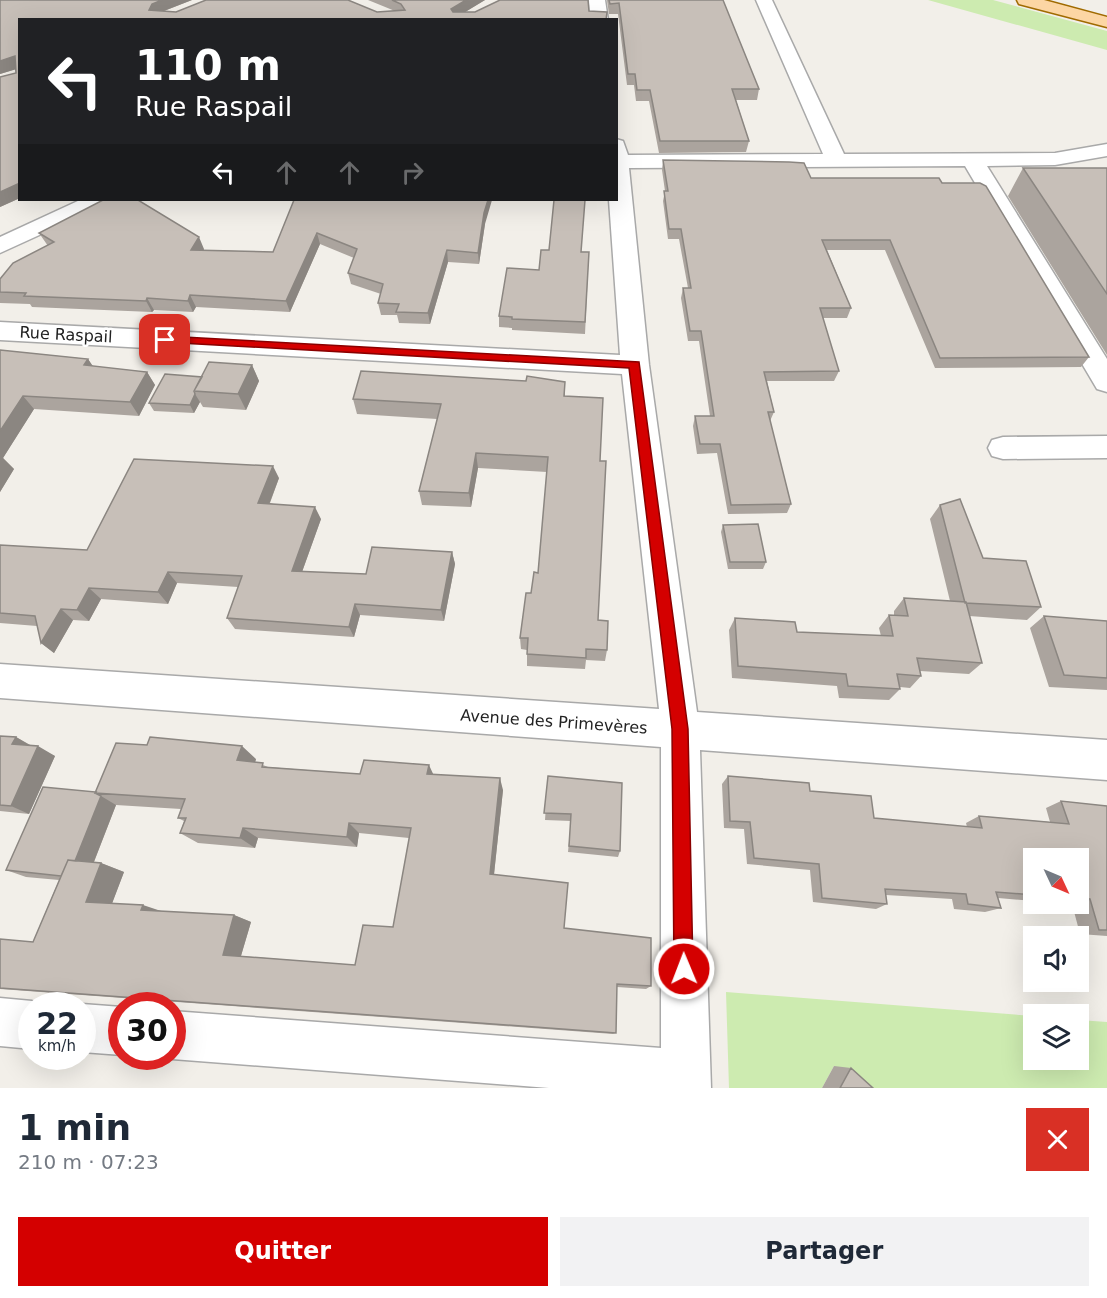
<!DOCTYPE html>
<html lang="fr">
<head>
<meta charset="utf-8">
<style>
  :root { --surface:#fff; --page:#f2f2f3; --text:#1f2937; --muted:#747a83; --accent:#d40000 }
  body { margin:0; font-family:"DejaVu Sans",sans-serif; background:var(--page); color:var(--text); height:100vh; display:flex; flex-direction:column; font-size:22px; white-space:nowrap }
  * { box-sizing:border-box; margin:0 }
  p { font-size:20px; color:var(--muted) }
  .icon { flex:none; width:33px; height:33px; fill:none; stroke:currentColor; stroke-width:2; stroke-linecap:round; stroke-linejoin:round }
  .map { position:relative; height:1088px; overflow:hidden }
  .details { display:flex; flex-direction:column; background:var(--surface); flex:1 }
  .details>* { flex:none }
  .banner { position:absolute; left:18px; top:18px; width:600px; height:183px; border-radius:0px; box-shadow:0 6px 24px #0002; background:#202124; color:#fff; overflow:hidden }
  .needle { width:39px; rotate:134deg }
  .controls { position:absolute; left:1023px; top:848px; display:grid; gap:12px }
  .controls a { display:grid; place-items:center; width:66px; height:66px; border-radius:0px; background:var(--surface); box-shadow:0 6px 24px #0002; font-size:30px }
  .speed { position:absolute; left:18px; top:992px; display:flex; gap:12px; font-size:30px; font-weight:700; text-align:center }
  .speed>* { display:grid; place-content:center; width:78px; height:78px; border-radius:50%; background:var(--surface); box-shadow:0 6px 24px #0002; line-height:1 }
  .speed small { font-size:15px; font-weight:400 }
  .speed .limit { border:9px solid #d22; background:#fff; color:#111 }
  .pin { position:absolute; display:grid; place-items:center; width:51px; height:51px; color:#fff; margin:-26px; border-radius:12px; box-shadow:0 3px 9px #0006 }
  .me { position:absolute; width:66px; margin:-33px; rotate:359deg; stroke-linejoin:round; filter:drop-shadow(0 0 4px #0008) }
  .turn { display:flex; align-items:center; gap:21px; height:126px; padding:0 18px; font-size:27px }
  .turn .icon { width:78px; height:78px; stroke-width:2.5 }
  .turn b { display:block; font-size:42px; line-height:51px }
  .lanes { display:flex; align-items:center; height:57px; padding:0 18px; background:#0003; justify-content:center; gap:30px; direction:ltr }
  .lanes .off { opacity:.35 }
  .round { display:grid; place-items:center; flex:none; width:63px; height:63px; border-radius:0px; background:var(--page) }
  .overview { display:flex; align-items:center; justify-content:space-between; height:102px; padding:0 18px }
  h1 { font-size:36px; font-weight:700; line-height:45px }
  .primary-button { display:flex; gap:12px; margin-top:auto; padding:12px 18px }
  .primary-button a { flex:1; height:69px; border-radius:0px; background:var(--accent); color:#fff; font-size:24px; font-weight:700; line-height:69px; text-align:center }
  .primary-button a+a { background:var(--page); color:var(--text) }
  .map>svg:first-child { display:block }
</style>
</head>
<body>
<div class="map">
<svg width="1107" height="1088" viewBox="0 0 1107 1088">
  <rect width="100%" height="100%" fill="#f2efe9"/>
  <path fill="#cdebb0" d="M928,0H993L1107,31V50Z
    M726,992L1033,1016L1034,1059H1078L1079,1020L1107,1022V1088H858L834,1066L822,1088H729Z"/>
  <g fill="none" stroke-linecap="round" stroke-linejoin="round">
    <defs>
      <path id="minor" d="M589,0H605L608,20H590Z
        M756,0H772L844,154L1055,153L1107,144V156L1055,165L987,166L1107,359V392L1097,389L965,166L629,168L649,365L697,712L1107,740V780L700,750L711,1088H549L172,1059L165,1056H172V1011L661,1048V747L0,698V664L659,709L622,374L0,340V322L620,355L609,200H616V139L623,141L628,155L823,154Z
        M80,200H108L105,205L0,253V237Z
        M1107,436V458L1003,459L992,456L988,448L992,440L1003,437Z
        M0,998L32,1001L41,1005H32V1049L0,1046Z
        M82,1004L122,1007V1055L82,1052V1005H80Z"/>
      <path id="major" d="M1017,0H1044L1107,17V27L1019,4Z"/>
    </defs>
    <use href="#minor" stroke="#a9a9a9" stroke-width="3"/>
    <use href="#major" stroke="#a06b00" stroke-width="3"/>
    <use href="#minor" fill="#fff" fill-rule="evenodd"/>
    <use href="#major" fill="#fcd6a4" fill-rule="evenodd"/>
  </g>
  <path fill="#aba49e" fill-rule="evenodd" d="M0,0H192L164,11L176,12L206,0H348L377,12L395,11L368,0H485L465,12H475L500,0H588L589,11L607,12L606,20H20V198L0,207V77L16,73V69L0,74Z
    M607,0H723L759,89L757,100H736L749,141L746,152L659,153L649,101H636L634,85H627L618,14H609Z
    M663,160L811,178L942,183L1089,357L1081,367L935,368L885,250H827L851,308L847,318H823L839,371L834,381H767L774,412L770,421L791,504L787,513L728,514L717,453L697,454L693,426L695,416H710L699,341H688L681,298L683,288H688L679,239H668L663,201L665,191L662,170Z
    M1023,168H1107V355L1008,196Z
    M294,200L485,224L479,264L448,262L430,324L399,323L397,315H381L378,303L381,294L351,284L348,273L354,258L320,244L290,312L196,307L193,312L154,310L152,312L32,307L30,304L0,303V279L48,246L39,233L204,249V250L273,252Z
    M549,250L589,252L585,334L512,330V328L499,327V316L539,270Z
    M0,350L88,359L92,366L147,372L155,385L139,416L34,409L3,458L14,469L0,492Z
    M252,365L259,381L246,410L203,407L200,402L194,413L154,411L149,403L202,377Z
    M526,381L565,382V396L600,461L598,620L607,650L605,661L586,660L585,669L527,666V650L521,649L520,638L531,593L538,573L547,472L478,468L471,507L422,505L419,491L437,419L357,414L353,399Z
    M279,478L270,503L321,519L302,572L366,574L452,552L455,564L444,621L360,615L354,637L235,629L227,618L238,587L177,583L168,604L101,599L89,621L73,620L54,653L41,643L37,626L0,623V545L87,550Z
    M940,505L983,558L1041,607L1027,620L969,616L982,663L969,674L920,671L921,676L910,688L900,687V689L889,700L839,698L837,686L732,678L729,630L735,618L797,632L881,636L879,628L889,615H894V611L904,598L950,601L930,519Z
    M723,525L766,562L763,569H728L721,532Z
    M1044,616L1107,621V690L1049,687L1030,628Z
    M0,736L16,737L32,746L55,756L29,814L0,811Z
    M256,759L255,762L268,767L360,774H433L503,790L494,875L564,928L651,986L646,989L617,987L616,1033L613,1034L0,989V939L33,942L59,880L26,877L6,870L96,792ZM116,805L181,809L178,818L184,821L180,833L198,843L255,848L258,838L357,847L359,833L409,838L393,927L355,965L241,956L251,922L234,915L162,912L112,903L124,872L101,863L94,862Z
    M548,776L620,851L618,857L568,852L571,821L545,820Z
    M728,776L810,791L874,818L967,827L966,823L979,816L1050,822L1046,808L1061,801L1107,806V936L1080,934L1072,904L1058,903H1078V858H1034V901L998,898L1001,908L985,912L954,909L952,899L886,895L887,904L876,909L813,902L810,870L747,864L744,829L724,828L722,784Z
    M834,1066L851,1068L873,1088H822Z"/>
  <path fill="#8b8681" d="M162,0H192L156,14L149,10L152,4Z
    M466,0H485L452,20L451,9Z
    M15,56L20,68L0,74V61Z
    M20,183V198L0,207V192Z
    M488,200H492L485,224L479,264L478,253L484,213Z
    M317,233L320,244L290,312L286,301Z
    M199,237L204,249L196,261L191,250Z
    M447,250L448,262L430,324L428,313Z
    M190,295L196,307L193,312L188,301Z
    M147,298L154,310L152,312L146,301Z
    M88,359L97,372L84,365Z
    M252,365L259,381L246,410L238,394Z
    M147,372L155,385L139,416L130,402Z
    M195,394L200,402L194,413L190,405Z
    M23,396L34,409L3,458L14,469L0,492V431Z
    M476,453L478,468L471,507L469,493Z
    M273,466L279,478L265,515L258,503Z
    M315,507L321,519L298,583L292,571Z
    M452,552L455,564L444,621L441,610Z
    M168,572L177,583L168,604L158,592Z
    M89,588L101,599L89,621L77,610Z
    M355,604L360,615L354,637L349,627Z
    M61,609L73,620L54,653L41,643Z
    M16,737L33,747L12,744Z
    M38,746L55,756L29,814L11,806Z
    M242,746L256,759L252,773L237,760Z
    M429,765L435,778L427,774Z
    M500,778L503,790L493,883L490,874Z
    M101,796L116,805L86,882L68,876Z
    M349,823L359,833L357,847L347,837Z
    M243,828L258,838L255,848L240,838Z
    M101,863L124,872L110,909L86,902Z
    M143,905L164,912L141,910Z
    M234,915L251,922L240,959L223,955Z"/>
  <path fill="#c7bfb8" stroke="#8b8681" stroke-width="1.5" d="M0,0H162L152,4L149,10L176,12L206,0H348L377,12L405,10L401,4L392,0H466L451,9L453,12H475L500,0H588L589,11L607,12L606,20H20V183L0,192V77L16,73L15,56L0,61Z
    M609,0H723L759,89H732L749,141H660L650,90H637L635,74H628L619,3L610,4Z
    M663,160L789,162L804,163L811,178H939L942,183H980L986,186L1089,357L940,358L890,240H822L851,308H820L839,371L764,372L774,412H768L791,504L731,505L720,444H700L695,416H714L701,331H690L683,288H691L681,229H669L664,191H668Z
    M1023,168H1107V294Z
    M103,200H138L199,237L191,250L273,252L294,200H488L484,213L478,253L447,250L428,313L396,312L399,304L378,303L383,284L348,273L357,249L317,233L286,301L190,295L188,301L147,298L146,301L24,296L26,293L0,292V279L13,263L54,242L39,233Z
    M554,200H585L581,252H589L585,322L512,319V317L499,316L507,268L539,270L541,250H549Z
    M0,350L88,359L84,365L147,372L130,402L23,396L0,431Z
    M209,362L252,365L238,394L194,391Z
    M361,371L526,381L527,376L565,382L564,396L603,398L600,461H606L598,620L608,621L607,650L586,649V658L527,654L528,638H520L526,593H531L534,572L538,573L548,457L476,453L469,493L419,491L441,404L353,399Z
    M165,374L202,377L194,391L195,394L190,405L149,403Z
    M134,459L273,466L258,503L315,507L292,571L366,574L372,547L452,552L441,610L355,604L349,627L227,618L242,576L168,572L158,592L89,588L77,610L61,609L41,643L35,616L0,613V545L87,550Z
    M960,499L983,558L1026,561L1041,607L965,603L940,505Z
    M758,524L766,562H730L723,525Z
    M904,598L966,602L982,663L917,658L921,676L897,674L900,689L848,686L846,674L738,666L735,618L795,622L797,632L893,636L889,615L908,616Z
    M1044,616L1107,621V678L1064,675Z
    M0,736L16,737L12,744L38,746L11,806L0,805Z
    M150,737L242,746L237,760L263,763L262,767L360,774L364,760L429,765L427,774L500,778L490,874L568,883L564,928L651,938V986L617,984L616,1033L0,988V939L33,942L68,860L101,863L86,902L143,905L141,910L234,915L223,955L355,965L363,925L393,927L411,828L349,823L347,837L243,828L240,838L180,833L186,818H178L185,799L95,793L116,743L147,745Z
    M548,776L622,783L620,851L569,846L571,814L544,813Z
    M728,776L809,783L810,791L871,796L874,818L982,828L979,816L1069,824L1061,801L1107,806V930H1099L1090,899L1078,898V858H1034V895L996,892L1001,908L968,904L966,894L885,889L887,904L822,898L819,864L754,858L750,822L730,821Z
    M43,787L96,792L95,793L101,796L75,861L68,860L61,876L6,870Z
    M851,1068L873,1088H840Z"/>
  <path fill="#d40000" stroke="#8a0000" stroke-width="1.5" d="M165,336L639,362L688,729L693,969L690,976L684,978L677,976L674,969L672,729L629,368L162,342V337Z"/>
  <g text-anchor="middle" stroke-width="5" stroke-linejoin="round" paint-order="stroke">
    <g font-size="16" fill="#222" stroke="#fff">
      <text transform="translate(66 334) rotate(3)" y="6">Rue Raspail</text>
      <text transform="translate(554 721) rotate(4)" y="6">Avenue des Primevères</text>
    </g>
  </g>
</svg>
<div class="controls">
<a><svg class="needle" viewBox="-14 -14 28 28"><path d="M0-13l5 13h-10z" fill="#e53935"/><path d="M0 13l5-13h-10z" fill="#747a83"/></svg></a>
<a><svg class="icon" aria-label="sound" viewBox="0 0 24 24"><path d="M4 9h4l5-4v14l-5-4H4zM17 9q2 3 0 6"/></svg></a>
<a><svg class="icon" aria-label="layers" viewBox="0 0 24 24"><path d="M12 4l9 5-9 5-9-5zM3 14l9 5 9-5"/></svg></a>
</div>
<div class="speed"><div>22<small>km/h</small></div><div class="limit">30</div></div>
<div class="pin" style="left:165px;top:340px;background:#d93025"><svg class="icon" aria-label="arrive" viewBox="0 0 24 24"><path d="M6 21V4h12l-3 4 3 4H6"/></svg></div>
<svg class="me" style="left:684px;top:969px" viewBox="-20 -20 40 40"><circle r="17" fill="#d40000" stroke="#fff" stroke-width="3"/><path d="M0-11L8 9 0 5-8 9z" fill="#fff"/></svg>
<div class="banner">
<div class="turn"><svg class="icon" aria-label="left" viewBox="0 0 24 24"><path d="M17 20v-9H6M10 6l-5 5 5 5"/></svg><div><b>110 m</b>Rue Raspail</div></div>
<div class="lanes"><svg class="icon" aria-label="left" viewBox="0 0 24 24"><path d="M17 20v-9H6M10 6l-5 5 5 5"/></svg><svg class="icon off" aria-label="ahead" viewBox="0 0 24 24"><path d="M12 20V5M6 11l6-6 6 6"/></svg><svg class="icon off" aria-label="ahead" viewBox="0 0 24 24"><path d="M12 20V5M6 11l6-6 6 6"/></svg><svg class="icon off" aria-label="right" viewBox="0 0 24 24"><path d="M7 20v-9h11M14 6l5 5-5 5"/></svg></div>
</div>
</div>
<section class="details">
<div class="overview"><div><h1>1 min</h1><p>210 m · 07:23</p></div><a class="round" style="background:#d93025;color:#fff"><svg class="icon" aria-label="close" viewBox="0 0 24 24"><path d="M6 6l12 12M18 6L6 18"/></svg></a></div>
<div class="primary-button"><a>Quitter</a><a>Partager</a></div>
</section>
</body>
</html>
